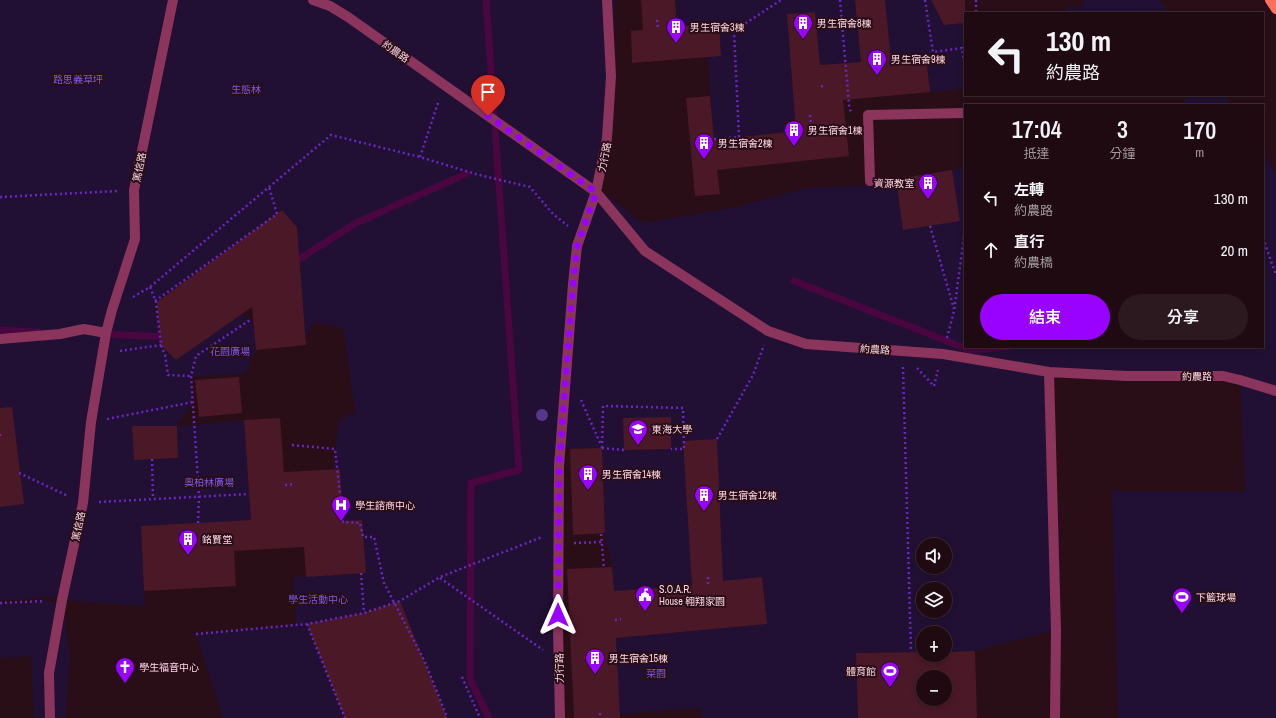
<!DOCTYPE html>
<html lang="zh-TW">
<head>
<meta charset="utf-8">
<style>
  :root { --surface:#1f0a11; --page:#2c181f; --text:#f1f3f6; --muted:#a19a9f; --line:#3c2b31; --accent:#9a02ff }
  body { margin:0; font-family:"Archivo Narrow","Noto Sans TC",sans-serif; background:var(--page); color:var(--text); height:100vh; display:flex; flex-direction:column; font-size:15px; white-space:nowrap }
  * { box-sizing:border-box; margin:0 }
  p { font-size:13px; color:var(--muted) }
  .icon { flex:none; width:22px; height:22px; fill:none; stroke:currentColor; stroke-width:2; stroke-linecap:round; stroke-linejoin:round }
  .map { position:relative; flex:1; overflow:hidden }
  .details { position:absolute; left:964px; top:104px; width:300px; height:244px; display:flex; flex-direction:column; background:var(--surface); border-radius:0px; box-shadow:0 2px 6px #0003,0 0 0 1px var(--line) }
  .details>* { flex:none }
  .banner { position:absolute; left:964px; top:12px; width:300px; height:84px; border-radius:0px; box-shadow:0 2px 6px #0003,0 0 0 1px var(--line); background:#1f0a11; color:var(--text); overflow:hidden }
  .tools { position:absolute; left:916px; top:538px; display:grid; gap:8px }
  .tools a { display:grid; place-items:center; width:36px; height:36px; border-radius:50%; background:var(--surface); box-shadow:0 2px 6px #0003,0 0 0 1px var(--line); font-size:20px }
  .pin { position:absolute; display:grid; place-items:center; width:34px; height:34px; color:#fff; margin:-41px -17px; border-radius:50% 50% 50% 0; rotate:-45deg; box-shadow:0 0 4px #0007 }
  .pin .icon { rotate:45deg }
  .me { position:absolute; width:44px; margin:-22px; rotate:0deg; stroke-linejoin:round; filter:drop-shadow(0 0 3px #0008) }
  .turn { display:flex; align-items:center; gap:14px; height:84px; padding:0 16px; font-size:18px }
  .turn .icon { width:52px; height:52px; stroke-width:2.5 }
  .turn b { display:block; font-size:28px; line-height:34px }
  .eta { display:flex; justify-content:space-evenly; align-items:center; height:68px; text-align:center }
  .eta b { font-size:24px; font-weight:600; line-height:28px }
  .primary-button { display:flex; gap:8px; margin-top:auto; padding:8px 16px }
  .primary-button a { flex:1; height:46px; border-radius:24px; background:var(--accent); color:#fff; font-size:16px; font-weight:600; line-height:46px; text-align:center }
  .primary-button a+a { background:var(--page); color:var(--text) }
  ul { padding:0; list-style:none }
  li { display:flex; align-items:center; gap:12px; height:52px; padding:0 16px }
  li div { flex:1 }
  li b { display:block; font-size:15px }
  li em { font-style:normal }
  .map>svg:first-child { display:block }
</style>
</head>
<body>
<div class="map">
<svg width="1276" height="718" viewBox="0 0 1276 718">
  <rect width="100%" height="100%" fill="#290e17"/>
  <path fill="#211033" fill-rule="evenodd" d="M0,0H615L614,72L597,188L643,223L731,208L807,188L861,186L896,179L952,170L965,167V347H1263V153L1276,173V718H1118L1112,491H1245L1240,380L1049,372L1056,630L975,651L945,652V633H923V652L856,653L858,718H701L700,708L619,714L616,638L767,624L723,581L717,439L684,441L692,586L614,591L612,568L605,533L602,448H560L562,718H445L447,717L399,601L364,613L307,624L345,718H223L196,634L296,625L293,577L366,573L365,565L343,521L340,469H334L338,422L355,412L343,328L315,322L305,337L297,227L281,209L277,214L157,302L161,345L176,360L242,314L253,322L256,350L245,374L191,376L193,402L177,426L244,420L251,521L141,526L145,606L62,600L70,655L66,718H34L31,656L0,658V604L62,600L63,596L0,601ZM624,418H671V449L624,450ZM132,426H177L178,458L134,460ZM923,545H945V567H923ZM923,589H945V611H923Z
    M675,0H936V10L944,25L965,23V89L930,92L926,56L820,65L815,12L787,14L797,131L714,139L707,57L721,55L719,23L678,27Z
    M1083,0H1160L1169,13H1067V8L1083,7Z
    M1185,95H1224L1231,105H1185Z"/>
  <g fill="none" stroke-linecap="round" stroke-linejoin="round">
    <path stroke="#490640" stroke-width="7" d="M486,0L519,470L471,483L470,679L489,718
      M293,263L356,223L466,174
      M794,281L970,350L1008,347
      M0,330L38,332
      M102,334L170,337"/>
  </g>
  <path fill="#4b1827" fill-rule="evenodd" d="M641,0H675L677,27L719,23L721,56L632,63L631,31L643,30Z
    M855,0H885L891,60L926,56L930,92L843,100L849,156L717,170L720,194L695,196L686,98L710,96L714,140L796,131L787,14L815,12L820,65L861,62Z
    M931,0H965V23L944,25Z
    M952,170L960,221L903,230L896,179Z
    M282,210L297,227L306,345L256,350L252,307L176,360L161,345L157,302Z
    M239,377L242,413L199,417L195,380Z
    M12,407L24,504L0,507V408Z
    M671,417V449L624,450L623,418Z
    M280,418L284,472L340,469L343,521L362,520L366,573L306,577L304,547L234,551L236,586L144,591L141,526L251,520L244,420Z
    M132,426H177L178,458L134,460Z
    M717,439L723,581L762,577L767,624L616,638L620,718H574L567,569L612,567L614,591L692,586L683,441Z
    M602,448L605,533L573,535L570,449Z
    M400,601L447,718H345L307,624L364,613Z
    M975,651L977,718H858L856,653L923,652V655H945V652ZM923,677H945V699H923Z"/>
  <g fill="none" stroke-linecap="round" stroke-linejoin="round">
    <path stroke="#6b26c3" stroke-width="2.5" stroke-dasharray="2 3" stroke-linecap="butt" d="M840,0L849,105L851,113
      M925,0L933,52L962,48L965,68
      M976,0V13
      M657,20L658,29
      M876,54L877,61
      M821,86L826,87
      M810,115L812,130
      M714,139L739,137L734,31L781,0
      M420,157L439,100
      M0,197L118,191
      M930,226L954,309
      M1263,238L1276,275
      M150,287L156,302L161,345L165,355L168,375L191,376
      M133,297L150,287L331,135L420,157L479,175L530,187L553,214L568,226
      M155,301L277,214L269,187
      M947,338L954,311L965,230
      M120,351L161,345
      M903,367L911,652
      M917,368L934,386
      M934,386L938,370
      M581,400L601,445
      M107,419L193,402
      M0,434V437
      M717,439L753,375L764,345
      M292,445L335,449L343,522L360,523L363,537H374L384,583L425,662L447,717L445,718
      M602,448L603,406L683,408L684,449H671
      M602,448L624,450
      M152,459L153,498
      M19,473L68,496
      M285,485L295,484
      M99,502L249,494
      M198,523L199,496L191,376L196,356L250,320
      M601,534L604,568
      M574,543L602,542
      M361,573L364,613
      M708,577V584
      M440,578L543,650
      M0,603L45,601
      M615,620L621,619
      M307,624L345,718
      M196,634L307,624L364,613L400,601L440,577L542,537
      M462,677L480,718
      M600,715V713"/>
    <path stroke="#8b355d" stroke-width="10" d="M313,0L330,6L348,17L596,192L645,251L768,331L806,344L943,354L1049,372L1127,376H1223L1240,380L1276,391
      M870,181L868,115L965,113
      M0,339L60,334L84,329L106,333
      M1049,372L1056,630L1055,718
      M50,718L49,673L62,600L83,503L91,422L106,333L112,310L135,239L134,190L173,0
      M560,718L558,629L559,466L573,284L577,246L596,192L607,138L611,76L607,0"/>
    <path stroke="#ff715d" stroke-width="10" d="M1270,0L1276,9"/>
  </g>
  <circle fill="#57378a" cx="542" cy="415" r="6"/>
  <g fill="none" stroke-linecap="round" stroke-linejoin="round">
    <path stroke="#9a02ff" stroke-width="7" stroke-dasharray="0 12.6" d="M488,116L596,192L577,246L573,284L559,466L558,615"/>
  </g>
  <defs>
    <symbol id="building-pin" viewBox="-11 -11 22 30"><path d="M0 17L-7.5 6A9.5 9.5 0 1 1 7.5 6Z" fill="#9a02ff" stroke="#290e17"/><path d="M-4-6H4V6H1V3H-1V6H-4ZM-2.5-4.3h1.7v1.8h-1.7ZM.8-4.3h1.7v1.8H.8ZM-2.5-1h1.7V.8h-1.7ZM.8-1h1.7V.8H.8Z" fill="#fff"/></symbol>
    <symbol id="university-pin" viewBox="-11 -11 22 30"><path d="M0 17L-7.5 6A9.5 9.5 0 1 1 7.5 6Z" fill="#9a02ff" stroke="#290e17"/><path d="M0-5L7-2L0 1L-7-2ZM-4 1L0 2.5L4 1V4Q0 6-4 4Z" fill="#fff"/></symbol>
    <symbol id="hospital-pin" viewBox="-11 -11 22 30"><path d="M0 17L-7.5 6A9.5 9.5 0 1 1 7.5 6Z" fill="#9a02ff" stroke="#290e17"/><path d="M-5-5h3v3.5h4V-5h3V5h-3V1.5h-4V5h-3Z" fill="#fff"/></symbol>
    <symbol id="civic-pin" viewBox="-11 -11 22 30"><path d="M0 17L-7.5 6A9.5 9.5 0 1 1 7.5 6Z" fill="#9a02ff" stroke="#290e17"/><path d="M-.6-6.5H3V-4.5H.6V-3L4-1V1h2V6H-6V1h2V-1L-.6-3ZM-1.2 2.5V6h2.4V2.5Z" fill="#fff"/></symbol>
    <symbol id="stadium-pin" viewBox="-11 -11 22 30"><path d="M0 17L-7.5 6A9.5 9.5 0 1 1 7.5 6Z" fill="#9a02ff" stroke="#290e17"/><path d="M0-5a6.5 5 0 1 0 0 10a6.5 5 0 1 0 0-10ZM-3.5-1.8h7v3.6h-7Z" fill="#fff"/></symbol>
    <symbol id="church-pin" viewBox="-11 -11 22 30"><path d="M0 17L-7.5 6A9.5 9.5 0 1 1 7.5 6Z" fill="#9a02ff" stroke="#290e17"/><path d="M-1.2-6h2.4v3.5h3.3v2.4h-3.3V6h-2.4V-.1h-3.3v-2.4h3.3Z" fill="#fff"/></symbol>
  </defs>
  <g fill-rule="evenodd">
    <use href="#building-pin" x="792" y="12" width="22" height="30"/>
    <use href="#building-pin" x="665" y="16" width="22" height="30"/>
    <use href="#building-pin" x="866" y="48" width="22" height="30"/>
    <use href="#building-pin" x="783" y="119" width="22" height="30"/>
    <use href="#building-pin" x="693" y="132" width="22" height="30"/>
    <use href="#building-pin" x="917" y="172" width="22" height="30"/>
    <use href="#university-pin" x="627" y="418" width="22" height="30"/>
    <use href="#building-pin" x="577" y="463" width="22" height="30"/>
    <use href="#building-pin" x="693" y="484" width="22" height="30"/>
    <use href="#hospital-pin" x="330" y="494" width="22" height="30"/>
    <use href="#building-pin" x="177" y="528" width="22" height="30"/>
    <use href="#civic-pin" x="634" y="584" width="22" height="30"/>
    <use href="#stadium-pin" x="1171" y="586" width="22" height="30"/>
    <use href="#building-pin" x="584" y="647" width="22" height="30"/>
    <use href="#church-pin" x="114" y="656" width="22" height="30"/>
    <use href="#stadium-pin" x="879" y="660" width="22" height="30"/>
  </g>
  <g text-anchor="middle" stroke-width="4" stroke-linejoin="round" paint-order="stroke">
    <g font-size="10" fill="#ffd6e6" stroke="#290e17" text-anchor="start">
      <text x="817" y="27">男生宿舍8棟</text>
      <text x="690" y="31">男生宿舍3棟</text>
      <text x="891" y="63">男生宿舍9棟</text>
      <text x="808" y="134">男生宿舍1棟</text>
      <text x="718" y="147">男生宿舍2棟</text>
      <text x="914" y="187" text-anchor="end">資源教室</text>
      <text x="652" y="433">東海大學</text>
      <text x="602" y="478">男生宿舍14棟</text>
      <text x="718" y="499">男生宿舍12棟</text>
      <text x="355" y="509">學生諮商中心</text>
      <text x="202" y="543">銘賢堂</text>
      <text x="659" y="593">S.O.A.R.<tspan x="659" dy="12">House 翱翔家園</tspan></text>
      <text x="1196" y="601">下籃球場</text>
      <text x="609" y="662">男生宿舍15棟</text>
      <text x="139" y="671">學生福音中心</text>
      <text x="876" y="675" text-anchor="end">體育館</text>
    </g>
    <g font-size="10" fill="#ffd6e6" stroke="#290e17">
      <text transform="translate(396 51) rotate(35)" y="4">約農路</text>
      <text transform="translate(604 157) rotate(-79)" y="4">力行路</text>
      <text transform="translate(139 167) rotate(-78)" y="4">篤信路</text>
      <text transform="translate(875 349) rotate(4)" y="4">約農路</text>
      <text x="1197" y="380">約農路</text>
      <text transform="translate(78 526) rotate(-78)" y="4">篤信路</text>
      <text transform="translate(559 668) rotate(-91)" y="4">力行路</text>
    </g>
    <g font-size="10" fill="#7c58e9" stroke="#290e17">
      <text x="78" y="83">路思義草坪</text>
      <text x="246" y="93">生態林</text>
      <text x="230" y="355">花園廣場</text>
      <text x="209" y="486">奧柏林廣場</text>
      <text x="318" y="603">學生活動中心</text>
      <text x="656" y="677">菜園</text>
    </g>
  </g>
</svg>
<div class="tools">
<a><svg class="icon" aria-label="sound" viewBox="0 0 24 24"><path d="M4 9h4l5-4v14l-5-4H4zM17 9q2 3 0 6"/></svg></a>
<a><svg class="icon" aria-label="layers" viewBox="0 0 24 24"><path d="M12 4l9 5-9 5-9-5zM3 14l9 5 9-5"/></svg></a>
<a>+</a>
<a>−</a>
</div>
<div class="pin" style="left:488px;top:116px;background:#d93025"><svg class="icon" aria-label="arrive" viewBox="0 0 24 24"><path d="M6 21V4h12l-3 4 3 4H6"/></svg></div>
<svg class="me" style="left:558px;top:615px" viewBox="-20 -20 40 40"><path d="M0-17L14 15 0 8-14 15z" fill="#9a02ff" stroke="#fff" stroke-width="4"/></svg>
<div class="banner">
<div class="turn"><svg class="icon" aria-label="left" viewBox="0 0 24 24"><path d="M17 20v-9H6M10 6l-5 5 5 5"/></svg><div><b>130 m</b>約農路</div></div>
</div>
<section class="details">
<div class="eta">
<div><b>17:04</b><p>抵達</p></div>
<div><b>3</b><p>分鐘</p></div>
<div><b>170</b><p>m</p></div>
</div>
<ul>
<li><svg class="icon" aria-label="left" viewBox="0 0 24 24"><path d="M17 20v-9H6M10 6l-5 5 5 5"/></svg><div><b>左轉</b><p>約農路</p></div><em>130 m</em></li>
<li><svg class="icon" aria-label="ahead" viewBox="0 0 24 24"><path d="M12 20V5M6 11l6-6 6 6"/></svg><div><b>直行</b><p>約農橋</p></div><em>20 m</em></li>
</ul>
<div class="primary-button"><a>結束</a><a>分享</a></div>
</section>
</div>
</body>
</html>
